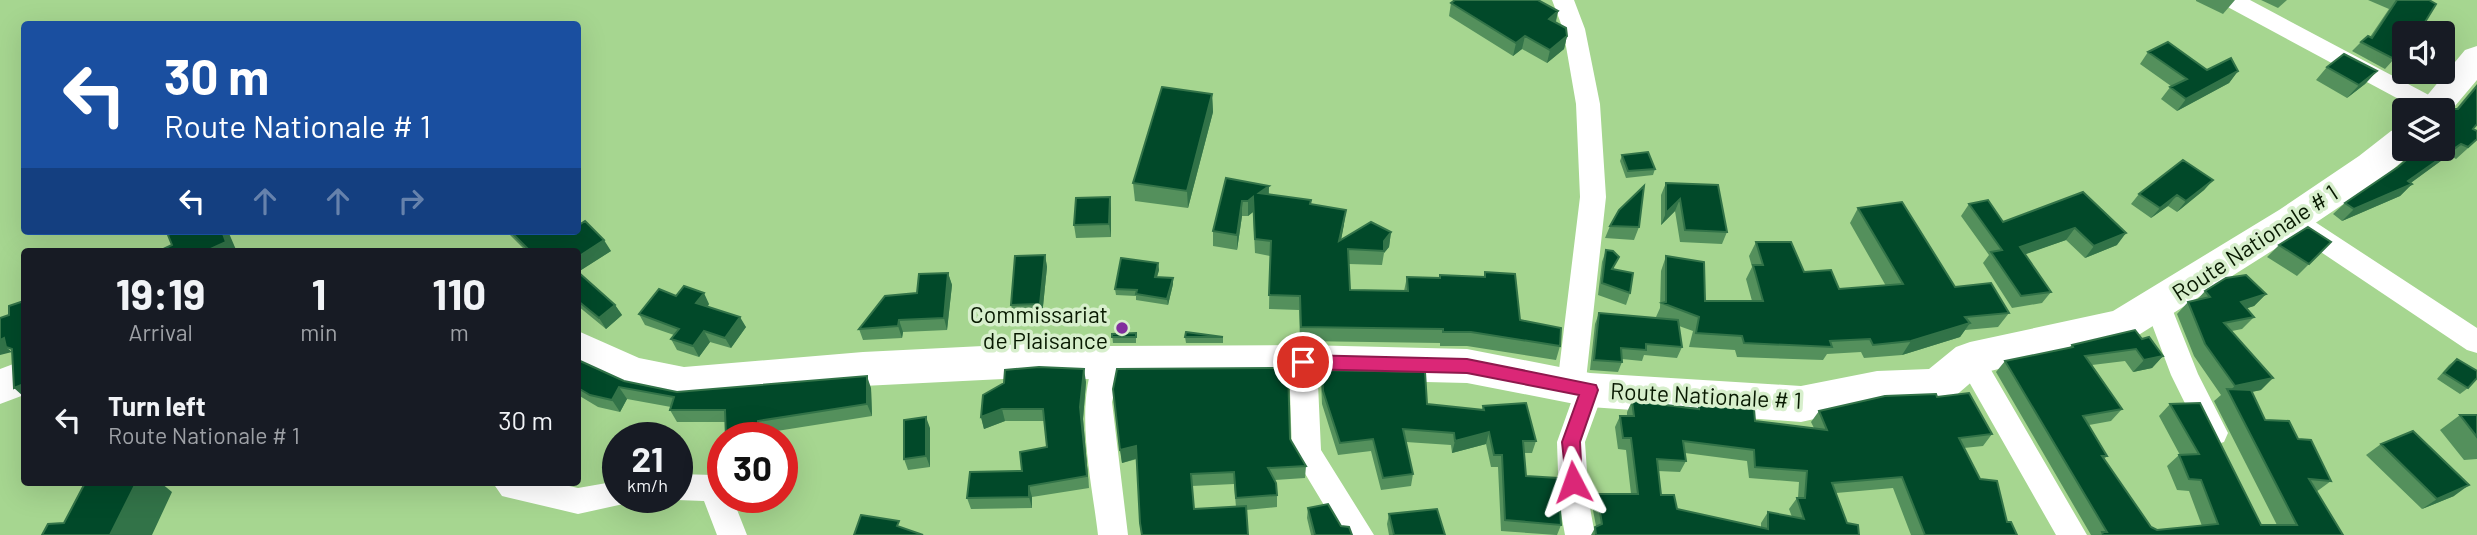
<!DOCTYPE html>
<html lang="en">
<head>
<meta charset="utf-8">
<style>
  :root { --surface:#171b24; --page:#242831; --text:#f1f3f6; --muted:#9ea1a6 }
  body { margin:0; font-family:Barlow,sans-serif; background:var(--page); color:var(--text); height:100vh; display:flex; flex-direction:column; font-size:26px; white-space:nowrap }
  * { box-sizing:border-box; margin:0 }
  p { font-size:23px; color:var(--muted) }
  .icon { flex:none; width:38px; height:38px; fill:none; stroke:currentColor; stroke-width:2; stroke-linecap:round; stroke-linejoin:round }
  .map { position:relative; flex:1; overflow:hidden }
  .side { position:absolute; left:21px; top:248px; width:560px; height:238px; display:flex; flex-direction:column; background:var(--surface); border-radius:7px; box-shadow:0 7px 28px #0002 }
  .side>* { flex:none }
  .hud { position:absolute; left:21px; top:21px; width:560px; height:214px; border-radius:7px; box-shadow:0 7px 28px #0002; background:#1a4fa0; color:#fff; overflow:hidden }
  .controls { position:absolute; left:2392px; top:21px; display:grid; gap:14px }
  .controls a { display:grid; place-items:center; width:63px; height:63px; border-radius:7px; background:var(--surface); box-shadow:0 7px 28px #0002; font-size:35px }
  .speed { position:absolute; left:602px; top:422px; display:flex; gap:14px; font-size:35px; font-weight:700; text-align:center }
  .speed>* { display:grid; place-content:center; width:91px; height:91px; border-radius:50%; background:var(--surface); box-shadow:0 7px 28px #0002; line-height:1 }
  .speed small { font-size:18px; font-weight:400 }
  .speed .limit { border:10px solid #d22; background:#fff; color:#111 }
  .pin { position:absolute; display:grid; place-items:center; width:60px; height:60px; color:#fff; margin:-30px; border:4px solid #fff; border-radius:50%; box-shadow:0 2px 7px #0007 }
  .me { position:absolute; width:77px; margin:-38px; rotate:356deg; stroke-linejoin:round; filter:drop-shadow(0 0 5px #0008) }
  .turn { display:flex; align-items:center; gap:24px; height:147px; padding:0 28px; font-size:32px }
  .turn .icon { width:91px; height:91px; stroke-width:2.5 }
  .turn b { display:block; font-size:49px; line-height:60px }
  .lanes { display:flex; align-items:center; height:66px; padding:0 28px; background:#0003; justify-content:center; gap:35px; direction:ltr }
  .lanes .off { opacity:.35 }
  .eta { display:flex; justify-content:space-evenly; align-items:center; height:119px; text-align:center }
  .eta b { font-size:42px; font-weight:700; line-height:49px }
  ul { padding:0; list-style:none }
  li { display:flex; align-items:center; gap:21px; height:105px; padding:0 28px }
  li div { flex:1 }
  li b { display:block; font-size:26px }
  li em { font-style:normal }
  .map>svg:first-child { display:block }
</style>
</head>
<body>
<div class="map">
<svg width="2477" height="535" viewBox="0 0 2477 535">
  <rect width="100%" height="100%" fill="#a6d690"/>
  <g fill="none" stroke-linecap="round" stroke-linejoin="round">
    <path fill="#fff" fill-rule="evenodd" d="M1552,0H1574L1585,29L1600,104L1606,197L1586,380L1600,382L1604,390L1585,442L1589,502L1595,535H1565L1559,502L1557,442L1573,397L1561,394L1557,386L1580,197L1576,104L1563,29Z
      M2221,0H2250L2442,102L2446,108L2443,113V110H2419L2224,5Z
      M2300,215L2309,218L2477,328V353L2467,350L2291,232L2287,225L2291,218Z
      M2158,295L2167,298L2171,306L2198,374L2228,433L2224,442L2214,445L2204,442L2171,375L2145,306L2149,298Z
      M1970,348L1980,351L2087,535H2056L1956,359L1960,351Z
      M1303,350L1313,354L1317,362L1321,450L1374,535H1342L1292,452L1289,362L1293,354Z
      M1107,351L1117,355L1121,363L1112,402L1128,535H1098C1092,482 1073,403 1097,355Z
      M677,474L714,475L723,478V497H732L747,535H717L704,501L677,500L668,497H677Z
      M618,481V497H631L628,503L578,514L502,496L493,483H556L578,488Z"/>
    <path fill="#fff" fill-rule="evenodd" d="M2477,46V80L2444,119L2443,110H2415L2465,50Z
      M2404,127V149H2417L2385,176L2305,230L2137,336L1982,373L1953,398L1938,403L1877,405L1801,422L1590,407L1467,383L1303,379L1107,380L1042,377L863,386L684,401L633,391L578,366V331L639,358L684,367L863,352L1042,343L1107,346L1303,345L1467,349L1590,373L1801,386L1877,371L1929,369L1956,347L1970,342L2113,311L2279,210L2359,156L2391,131Z
      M24,360V395L0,404V369Z"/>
  </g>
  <path fill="#54905c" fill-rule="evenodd" d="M2196,0H2235L2223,14L2196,1Z
    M2261,0H2287L2278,8Z
    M2368,0H2429L2422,27L2416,33H2404L2394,59L2385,69L2352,51L2361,42L2370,37L2389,9Z
    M1451,3L1558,11L1556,22L1567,36L1564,49L1547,63L1522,49L1513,56L1449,16Z
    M2148,52L2207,70L2238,71L2229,83L2177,111L2161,99L2171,86L2140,64Z
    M2327,67L2377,71L2365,84L2347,98L2316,80Z
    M2477,84V124L2473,129L2477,140L2456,159L2449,155L2410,183L2412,184L2400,196L2342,221L2333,214L2345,203L2398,167L2418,150V149H2443L2454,109H2456Z
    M1212,94L1213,112L1188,208L1135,201L1133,183Z
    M1622,155L1655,169L1653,175L1626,178L1620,161Z
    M1226,178L1269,186V194L1311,204L1344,224L1341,240L1391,232L1389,247L1384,253L1382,265L1349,264L1350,290L1404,291L1407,277L1439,278L1440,275L1484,277L1485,272L1520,320L1560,346L1556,360L1467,346H1440V343L1300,341L1299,310L1269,309L1270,256L1255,253L1253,212L1248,216H1242L1237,250L1213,246V231Z
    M2213,180L2204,190L2177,212L2168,206L2151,218L2131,204L2139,194Z
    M1666,183L1727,232L1722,244L1680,242L1675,211L1661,225V195Z
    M2083,192L2117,245L2085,258L2066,240L2025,254L2051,292L2042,303L2012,308L1983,263L1989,255L1961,216L1969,204L2003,222Z
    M1110,197L1111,209V237L1076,238L1074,225Z
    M1858,208L1955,287L2009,313L1998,327L1965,330L1960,337L1902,355L1864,358L1861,352L1827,354L1823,360L1737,357L1735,350L1689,347L1693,331L1679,326L1682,347L1677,358L1644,355L1642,361L1622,359V362L1618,372L1590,370L1595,324L1599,313L1661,319L1656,317L1660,308L1661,271L1666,256L1705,301H1752L1746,279L1752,267L1749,256L1756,242L1804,272L1839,289L1886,286L1850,223Z
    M1610,226L1639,227L1634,240L1605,238Z
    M506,231H578L611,251L578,272L615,305L622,315L606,329L578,306V252H527Z
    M2331,242L2297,276L2267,257L2279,245Z
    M1606,250L1615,270L1630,293L1626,305L1598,295L1602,262Z
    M1045,255L1047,267L1042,316L1014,317L1011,305Z
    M1158,263L1159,270L1157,277L1173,278V284L1168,305L1136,300V296L1116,295L1115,289Z
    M948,273L952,285L947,330L903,332L902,338L863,340L859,329Z
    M2205,291L2266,294L2254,306L2246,308L2254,317L2242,329L2232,331L2261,390L2252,392L2265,420L2298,439L2331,481L2316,492L2343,535H2091L1996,372L2005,361L2069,348L2072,345L2142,339L2163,356L2152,368L2133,372L2125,361L2092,365L2122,409L2111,421L2089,425L2107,456L2104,459L2151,527L2157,530L2202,526L2189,491L2177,490L2167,466L2179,455H2180L2159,416L2170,404L2261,525H2277L2214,401L2221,395L2194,356L2177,314L2188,302L2197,300Z
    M676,296L709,304L708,306L746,327L731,348L710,342L699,357L677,350L671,339L674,335L645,325L639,314Z
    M1136,333V343H1113L1112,334Z
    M1185,337H1223V343H1186Z
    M2457,359L2468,388L2460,394L2437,379L2449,365Z
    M578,360L624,381L677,392L871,388L872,416L764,433L765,438H726L725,422H677L670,410L671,407L627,399L620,412L598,407L578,395Z
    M1322,370L1427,404L1482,410L1483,406L1536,441L1532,453H1524L1526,476L1561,525L1557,535L1501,531L1498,467H1491L1486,444L1452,453L1451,445L1406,442L1413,474L1411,486L1381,490L1371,451L1338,455L1322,404L1321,382Z
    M1086,382L1083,419L1089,488L1032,497V508L971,509L967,498L1022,471L1047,447L1044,421H1005L984,429L981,417L983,395Z
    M1113,389L1290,439L1306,466L1305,478L1275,480L1277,495V507L1246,510L1141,535L1137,459L1122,463ZM1234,484L1236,507L1194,509L1192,486Z
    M1937,397L1992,434L1983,446L1964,448L1980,479L2007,522L2017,535H1911L1893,488L1836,493L1847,523L1859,535H1591L1596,526L1592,505L1597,494H1631L1626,450L1618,449L1615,427L1620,416H1627V412L1632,401L1698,408L1699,405L1755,421L1814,428L1811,422L1819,411ZM1685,453L1747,461L1749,478L1799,482L1798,498H1797L1789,509L1792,517L1768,512L1761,523V527L1677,509L1661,495L1658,471L1680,472L1686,461Z
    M2460,415H2477V459L2464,460L2440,430Z
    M930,428V467L908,470L904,459Z
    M2381,444L2454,496L2422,509L2366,455Z
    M1308,508L1341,526L1352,535H1311L1307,518Z
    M1389,514L1445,535H1389L1387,524Z"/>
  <path fill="#327348" d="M1558,11L1555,24L1549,19Z
    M1525,36L1522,49L1513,56L1516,43Z
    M1567,36L1564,49L1547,63L1550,50Z
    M2238,71L2229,83L2177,111L2186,99Z
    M2377,71L2365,84L2347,98L2359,85Z
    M1212,94L1213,112L1188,208L1187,191Z
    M2461,144L2449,155L2404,188L2412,184L2400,196L2342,221L2354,209L2408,181Z
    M2213,180L2204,190L2177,212L2186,201Z
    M1269,186L1268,200L1259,193Z
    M2177,195L2168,206L2151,218L2160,208Z
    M1110,197L1111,209V237L1109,224Z
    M1253,197V212L1248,216V201Z
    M1680,199L1675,211L1661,225L1666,213Z
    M1242,201V216L1237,250V235Z
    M1346,210L1344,224L1338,256L1339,241Z
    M2075,228L2066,240L2012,259L2020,247Z
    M222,231H228L237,252H204Z
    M1391,232L1389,247L1384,253V241Z
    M2126,233L2117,245L2085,258L2094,246Z
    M604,240L611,251L578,272V257Z
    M1045,255L1047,267L1042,316L1040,304Z
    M1158,263L1159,270L1155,283V277Z
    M948,273L952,285L947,330L944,318Z
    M1173,278V284L1168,305L1167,299Z
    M704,293L709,304L702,314L696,303Z
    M2266,294L2254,306L2230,314L2241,302Z
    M615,305L622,315L606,329L599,318Z
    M740,317L746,327L731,348L725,338Z
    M899,320L903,332L902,338L898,326Z
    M1970,323L1960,337L1902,355L1911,341Z
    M704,331L710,342L699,357L693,346Z
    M4,338L6,347L12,352L0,355V340Z
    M2163,356L2152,368L2133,372L2144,360Z
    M1084,369L1086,382L1083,419L1089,488L1080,407Z
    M867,376L871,388L872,416L867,404Z
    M2273,378L2261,390L2230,396L2228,392L2235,386Z
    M24,384V397L14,388Z
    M619,387L627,399L620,412L612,400Z
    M1002,409L1005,421L984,429L981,417Z
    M926,417L930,428V467L926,456Z
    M758,421L764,433L765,438H759Z
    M1489,432L1486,444L1452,453L1455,441Z
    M1136,446L1138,458L1122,463L1120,450Z
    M136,483H161L172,492L152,535H110Z
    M2469,485L2454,496L2422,509L2437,499Z
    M1029,486L1032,497V508L1029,497Z"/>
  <path fill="#014929" stroke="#327348" stroke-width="2" fill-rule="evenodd" d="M1455,0H1538L1558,11L1549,19L1566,28L1567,36L1550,50L1525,36L1516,43L1451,3Z
    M2397,0H2429L2436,4L2422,27L2416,24L2411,33H2404V43L2394,59L2361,42L2368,36L2372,38Z
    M2168,42L2207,70L2231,58L2238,71L2186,99L2170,87L2187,79L2148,52Z
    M2344,54L2377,71L2359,85L2327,67Z
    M2477,86V124L2473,129L2477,131V139L2468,147L2461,144L2408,181L2412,184L2354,209L2345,203L2398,167L2419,149H2443V110H2433L2444,101H2452L2454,109H2458Z
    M1162,87L1212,94L1187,191L1133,183Z
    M1648,152L1655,169L1628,171L1622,155Z
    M2183,160L2213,180L2186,201L2177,195L2160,208L2139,194Z
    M1226,178L1269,186L1259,193L1311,200L1310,204L1346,210L1339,241L1371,222L1391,232L1384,241V251L1348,249L1350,290L1408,291L1407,277L1440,278V275L1485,277V272L1515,274L1520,320L1561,328L1560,346L1471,332H1443V329L1301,327L1300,296L1269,295L1271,241L1255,239L1253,197L1248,201H1242L1237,235L1213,231Z
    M1666,183L1718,185L1727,232L1685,230L1680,199L1666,213Z
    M1644,186L1639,227L1610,226L1619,210Z
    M2083,192L2126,233L2094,246L2075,228L2020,247L2051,292L2021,296L1991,252L2002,250L1969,204L1988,200L2003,222Z
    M1110,197L1109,224L1074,225L1076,198Z
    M1902,202L1955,287L1991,283L2009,313L1965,317L1970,323L1911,341L1873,345L1870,339L1830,341L1832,347L1744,343L1742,336L1696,333L1699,317L1662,303L1666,302V256L1704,262L1705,301H1763L1753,265H1763L1756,242H1791L1804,272L1831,270L1839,289L1903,284L1858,208Z
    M585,221L604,240L578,257V252H531L510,231H578V224L579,225Z
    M2308,227L2331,242L2309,264L2279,245Z
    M177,231H222L226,242L204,252H157L172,245L168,235Z
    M1606,250L1613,251L1619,257L1612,269L1633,273L1630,293L1602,283Z
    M1045,255L1040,304L1011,305L1015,256Z
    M1121,258L1158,263L1155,277L1173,278L1167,299L1136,294L1137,290L1115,289Z
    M578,272L615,305L599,318L578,301Z
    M948,273L944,318L899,320L898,326L859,329L885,296L917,293L919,274Z
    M2246,275L2266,294L2241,302L2254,317L2224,323L2273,378L2235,386L2205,344L2188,302L2210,297L2205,291L2226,278Z
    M684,286L704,293L696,303L740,317L725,338L704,331L693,346L671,339L679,329L639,314L659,289L676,296Z
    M24,301V384L14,388L12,349L6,347L4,338L0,340V318L9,315V306Z
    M1599,313L1678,320L1682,347L1646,344V350L1621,348L1622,362L1594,360Z
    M2135,330L2142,339L2149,337L2163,356L2144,360L2136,349L2085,356L2122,409L2083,416L2107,456H2102L2151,527L2157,530L2218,524L2201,480L2189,479L2179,455L2199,454L2170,404L2200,403L2261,525H2297L2227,389L2251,390L2265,420L2289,421L2298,439L2311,440L2331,481L2309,479L2343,535H2103L2102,532H2107L2005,361L2073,347L2072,345Z
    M1186,332L1223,337H1185Z
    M1136,333V337H1112V334Z
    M2457,359L2477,371V378L2468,388L2444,373Z
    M578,360L624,381L677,392L867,376V404L758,421L759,438H726L725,410H670L674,397L619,387L612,400L590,395L578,388Z
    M1039,367L1084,369L1080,407L1087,476L1029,486V497L967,498L970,472L1022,471L1020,452L1047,447L1043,409H1002L981,417L983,395L1004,383L1005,370Z
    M1288,368L1290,439L1306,466L1268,468L1276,483L1277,495L1236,498L1234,472L1191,474L1194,509L1246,506L1248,535H1142L1140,523L1136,446L1120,450L1113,389L1117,369Z
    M1322,370L1425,372L1427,404L1484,410L1483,406L1526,403L1536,441H1523L1526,476L1558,478L1561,525L1505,520L1502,455H1494L1489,432L1455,441L1454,433L1403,429L1413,474L1383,478L1373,439L1340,443L1323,391Z
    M1969,393L1992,434L1959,438L1980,479L1997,481L2007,522H2011L2017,535H1925L1902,477L1832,483L1847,523L1858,525L1859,535H1596L1595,527L1602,524L1597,494H1638L1631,438H1623L1620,416H1634L1632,401L1699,409V405L1754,409L1755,421L1827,430L1819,411L1885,396L1936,394L1937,397ZM1683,441L1754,450L1755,467L1807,471L1805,498H1797L1804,519L1768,512V529L1677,509L1674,495H1661L1657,459L1686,461Z
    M2460,415H2477V437Z
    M926,417V456L904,459V420Z
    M2413,431L2469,485L2437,499L2381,444Z
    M85,483H136L110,535H42L48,524L64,523Z
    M1328,504L1341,526L1349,527L1352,535H1315L1308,508Z
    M1437,509L1445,535H1394L1389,514Z
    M861,515L899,521L897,526L923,535H854Z"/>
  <path fill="#db2777" stroke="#8e194d" stroke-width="2" d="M1303,355L1467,359L1596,385L1598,390L1580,442L1582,482L1580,487L1573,490L1567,487L1562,442L1579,395L1467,373L1303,369L1297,367L1295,362L1297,357Z"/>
  <circle fill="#812e9d" stroke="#d7efcc" stroke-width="2.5" cx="1122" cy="328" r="7"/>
  <g text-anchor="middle" stroke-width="7" stroke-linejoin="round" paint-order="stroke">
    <g font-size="23" fill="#081901" stroke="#d7efcc">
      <text transform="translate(2255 243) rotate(-33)" y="8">Route Nationale # 1</text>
      <text transform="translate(1706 396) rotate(3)" y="8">Route Nationale # 1</text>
    </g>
    <g font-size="23" fill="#081901" stroke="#d7efcc" text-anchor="end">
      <text x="1108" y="323">Commissariat<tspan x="1108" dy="26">de Plaisance</tspan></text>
    </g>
  </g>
</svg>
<div class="controls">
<a><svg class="icon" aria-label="sound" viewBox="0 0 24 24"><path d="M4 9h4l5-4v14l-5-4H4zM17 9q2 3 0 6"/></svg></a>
<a><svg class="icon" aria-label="layers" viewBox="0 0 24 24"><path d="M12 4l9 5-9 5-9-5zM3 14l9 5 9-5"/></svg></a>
</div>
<div class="speed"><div>21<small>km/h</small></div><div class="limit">30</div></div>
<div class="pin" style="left:1303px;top:362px;background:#d93025"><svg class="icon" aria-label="arrive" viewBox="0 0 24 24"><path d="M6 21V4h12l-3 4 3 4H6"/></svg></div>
<svg class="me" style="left:1573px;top:482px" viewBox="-20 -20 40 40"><path d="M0-17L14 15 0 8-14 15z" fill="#db2777" stroke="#fff" stroke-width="4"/></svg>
<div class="hud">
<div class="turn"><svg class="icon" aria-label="left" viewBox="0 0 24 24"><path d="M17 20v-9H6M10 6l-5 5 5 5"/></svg><div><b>30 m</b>Route Nationale # 1</div></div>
<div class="lanes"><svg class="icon" aria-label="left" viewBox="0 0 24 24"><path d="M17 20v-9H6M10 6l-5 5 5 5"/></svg><svg class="icon off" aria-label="ahead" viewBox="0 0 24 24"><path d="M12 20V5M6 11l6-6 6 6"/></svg><svg class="icon off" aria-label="ahead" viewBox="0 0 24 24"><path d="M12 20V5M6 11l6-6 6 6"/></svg><svg class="icon off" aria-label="right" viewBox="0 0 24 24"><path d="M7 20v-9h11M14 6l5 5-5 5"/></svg></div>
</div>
<section class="side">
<div class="eta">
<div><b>19:19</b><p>Arrival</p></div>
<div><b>1</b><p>min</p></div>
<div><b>110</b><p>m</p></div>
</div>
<ul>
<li><svg class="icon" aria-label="left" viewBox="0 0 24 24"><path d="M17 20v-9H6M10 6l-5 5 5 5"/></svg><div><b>Turn left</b><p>Route Nationale # 1</p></div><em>30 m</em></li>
</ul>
</section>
</div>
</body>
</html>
